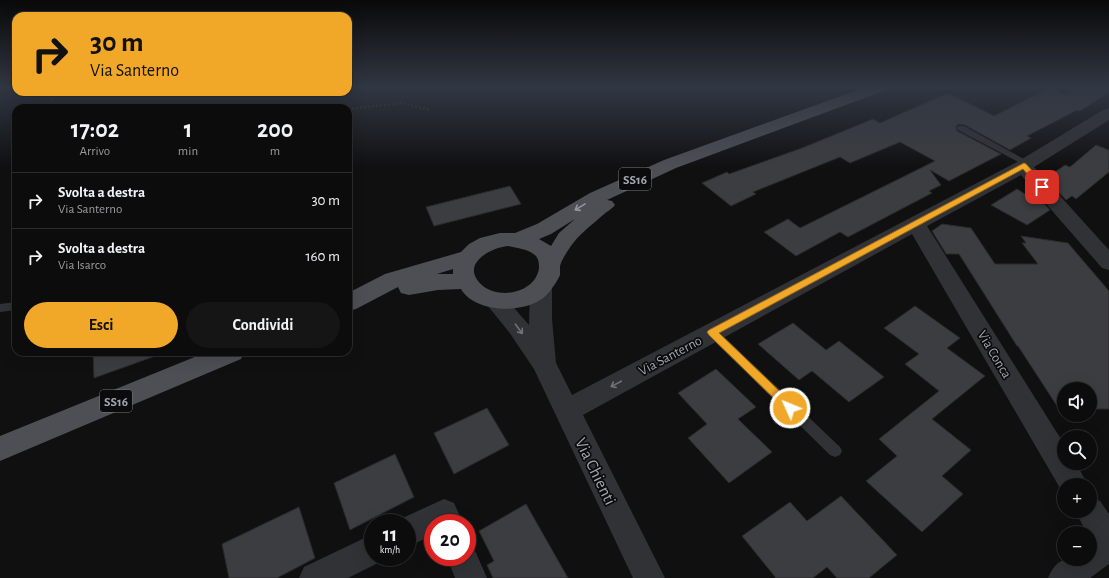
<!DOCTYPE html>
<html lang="it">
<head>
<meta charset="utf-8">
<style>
  :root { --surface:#0c0c0d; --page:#151516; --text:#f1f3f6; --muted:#9a9b9d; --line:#2c2c2e; --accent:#f1a727 }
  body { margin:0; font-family:"Alegreya Sans",sans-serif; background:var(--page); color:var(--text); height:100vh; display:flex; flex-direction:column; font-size:15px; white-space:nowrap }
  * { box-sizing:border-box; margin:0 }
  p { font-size:13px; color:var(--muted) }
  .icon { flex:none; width:22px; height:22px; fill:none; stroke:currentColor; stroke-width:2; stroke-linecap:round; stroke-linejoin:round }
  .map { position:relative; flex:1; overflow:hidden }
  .drawer { position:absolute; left:12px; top:104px; width:340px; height:252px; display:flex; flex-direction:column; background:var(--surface); border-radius:12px; box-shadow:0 4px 16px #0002,0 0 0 1px var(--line) }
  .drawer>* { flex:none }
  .banner { position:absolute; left:12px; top:12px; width:340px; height:84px; border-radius:12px; box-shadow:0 4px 16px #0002,0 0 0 1px var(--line); background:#f1a727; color:#111; overflow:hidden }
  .buttons { position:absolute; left:1057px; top:382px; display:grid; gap:8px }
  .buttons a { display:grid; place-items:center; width:40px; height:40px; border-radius:50%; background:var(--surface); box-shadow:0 4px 16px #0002,0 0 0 1px var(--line); font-size:20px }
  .speed { position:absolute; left:364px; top:514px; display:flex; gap:8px; font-size:20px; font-weight:700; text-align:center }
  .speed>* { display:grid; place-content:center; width:52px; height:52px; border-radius:50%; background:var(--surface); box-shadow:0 4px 16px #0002,0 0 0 1px var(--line); line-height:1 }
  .speed small { font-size:10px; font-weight:400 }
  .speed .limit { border:6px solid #d22; background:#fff; color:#111 }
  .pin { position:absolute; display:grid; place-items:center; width:34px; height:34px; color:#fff; margin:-17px; border-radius:8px; box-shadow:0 2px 6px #0006 }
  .me { position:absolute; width:44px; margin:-22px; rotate:314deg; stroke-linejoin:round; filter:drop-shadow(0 0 3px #0008) }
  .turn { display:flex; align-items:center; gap:14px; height:84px; padding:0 12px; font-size:18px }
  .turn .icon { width:52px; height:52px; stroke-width:2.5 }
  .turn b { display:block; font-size:28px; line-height:34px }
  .eta { display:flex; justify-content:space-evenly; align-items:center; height:68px; text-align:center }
  .eta b { font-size:24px; font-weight:700; line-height:28px }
  .primary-button { display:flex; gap:8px; margin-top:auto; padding:8px 12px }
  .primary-button a { flex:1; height:46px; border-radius:24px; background:var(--accent); color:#111; font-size:16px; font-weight:700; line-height:46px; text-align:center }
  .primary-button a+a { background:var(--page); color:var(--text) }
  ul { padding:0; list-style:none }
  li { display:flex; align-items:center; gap:12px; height:56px; padding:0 12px; border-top:1px solid var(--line) }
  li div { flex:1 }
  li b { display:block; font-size:15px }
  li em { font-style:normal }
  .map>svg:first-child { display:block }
</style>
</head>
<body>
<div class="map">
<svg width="1109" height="578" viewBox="0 0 1109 578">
  <rect width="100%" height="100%" fill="#101011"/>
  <path fill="#3c3d41" stroke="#2a2a2d" d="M1078,87H1109V92L1080,111L1077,110L1027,136L1031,138L1010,150L965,125L958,124L956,127L957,131L1001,154L949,181L930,170L941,185L929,191L932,193L848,237L840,232L796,256L764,232L788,219L800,228L935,161L900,142L850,163L840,157L753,192L756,194L731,206L702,183L727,172L729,174L802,148L873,119L880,123L948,93L994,116L1050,88L1066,95Z
    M1096,145L1109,150V172L1076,199L1072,196L1066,200L1046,178L1065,165L1070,167Z
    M510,186L521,204L434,226L426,207Z
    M1017,189L1025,194L1031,189L1050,210L1027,225L991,205Z
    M942,224L971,228L995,264H1038L1022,243H1026L1021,236L1068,243L1109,291V409H1090V389H1064V409H1059L1018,346H1017L959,254H946L945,252L932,231Z
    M915,306L960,338L947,348L985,376L932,419L971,450L942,476L963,494L922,532L866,481L897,456L879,439L939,391L905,364L919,354L884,328Z
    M793,323L826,350L839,341L884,377L849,402L812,371L799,380L758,344Z
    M93,352H161V354L94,378Z
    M716,369L756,407L738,419L772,452L729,483L688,438L707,424L678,393Z
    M487,408L509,445L454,474L434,433Z
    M395,454L414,497L350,530L334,483Z
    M841,496L897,555L869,578H837L827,567L813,578H776L742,536L790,502L807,521Z
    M526,504L568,578H493L487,565L494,561L479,531Z
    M299,507L315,558L277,578H229L222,544Z"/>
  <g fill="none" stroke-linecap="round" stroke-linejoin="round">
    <path stroke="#37393d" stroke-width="2" stroke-dasharray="1.5 2.5" stroke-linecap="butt" d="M50,108L54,92
      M348,109L402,103L430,110"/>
    <path fill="#313236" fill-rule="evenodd" d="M958,126H964L1031,163L1027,166L1024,165L958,130L957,128Z
      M16,302V310L0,312V304Z
      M712,327L716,329L840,447L842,451L840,455L835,457L830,455L708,335L706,332L708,329Z"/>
    <path fill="#313236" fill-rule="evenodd" d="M1109,108V120L1034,167L1109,250V270L1102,268L1021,175L927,226L1064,444V463H1076L1088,485H1064V495L912,234L583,415L665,578H633L534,369L509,332L483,300L486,294L494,292L502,294L529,325L530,288L533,282L541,280L549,282L552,288V319L556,363L572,395L1017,162L1103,110Z
      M1090,497L1100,501L1109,514V564L1090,578H1048C1058,555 1068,559 1090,559V533H1087L1075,511H1090Z
      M444,499L454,503L463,523H433V535L407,547V523H396V521Z
      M373,534V557H385L384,560L348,578H299L304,567Z
      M467,544L473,546L487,578H455L447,557H467Z"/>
    <path fill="#4d4f55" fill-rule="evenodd" d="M866,87H888L886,90L676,168L607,200L612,201L615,205C611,210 607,211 603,215C594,223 582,232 574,242C569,248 562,259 560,266C560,269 560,272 560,275C558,280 553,287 550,291C533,315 476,315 461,289L438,290L409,295L401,293L398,287L356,309L348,311V293L385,274L461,252L469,244L480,238L500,233H515L537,224L590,193L664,160ZM575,219L559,233L551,246L539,239L551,234ZM508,246C517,248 529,249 536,256C539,260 539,264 539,268C536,292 501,300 483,286C459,266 488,248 508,246ZM453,269V274H437Z
      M207,352H244L241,359L0,461V436Z"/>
  </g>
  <defs><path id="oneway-shaft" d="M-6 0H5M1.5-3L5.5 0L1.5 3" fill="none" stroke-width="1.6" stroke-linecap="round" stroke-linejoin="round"/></defs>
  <use stroke="#90959f" href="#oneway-shaft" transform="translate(580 207) rotate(149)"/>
  <g stroke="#6f727a">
    <use href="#oneway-shaft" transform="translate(519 329) rotate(53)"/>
    <use href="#oneway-shaft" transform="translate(616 384) rotate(152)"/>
  </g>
  <linearGradient id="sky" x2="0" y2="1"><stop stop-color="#090909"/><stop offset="0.52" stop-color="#313743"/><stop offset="1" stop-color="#313743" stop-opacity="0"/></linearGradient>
  <rect width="1109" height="168" fill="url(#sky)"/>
  <path fill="#f1a727" stroke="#9d6d19" d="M1024,163L1026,164L1045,185V189H1040L1023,169L719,333L794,405L796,408L794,411L790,412L787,411L709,335L707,332L709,330Z"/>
  <g text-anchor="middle" stroke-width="3.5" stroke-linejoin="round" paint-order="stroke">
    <g fill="#0b0b0c" stroke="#747880" stroke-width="1">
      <rect x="619" y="168" width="32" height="22" rx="3"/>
      <rect x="100" y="390" width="32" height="22" rx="3"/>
    </g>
    <g font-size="13" font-weight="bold" fill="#a1a6b2">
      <text x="635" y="184">SS16</text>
      <text x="116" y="406">SS16</text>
    </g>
    <g font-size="14" fill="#a1a6b2" stroke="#0b0b0c">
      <text transform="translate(995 354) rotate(59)" y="5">Via Conca</text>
      <text transform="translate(670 355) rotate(-28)" y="5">Via Santerno</text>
    </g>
    <g font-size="17" fill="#a1a6b2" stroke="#0b0b0c">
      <text transform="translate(596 471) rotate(64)" y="6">Via Chienti</text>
    </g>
  </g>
</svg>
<div class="buttons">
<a><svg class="icon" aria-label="sound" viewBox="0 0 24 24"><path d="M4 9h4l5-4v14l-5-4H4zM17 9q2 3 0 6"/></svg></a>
<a><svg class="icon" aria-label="search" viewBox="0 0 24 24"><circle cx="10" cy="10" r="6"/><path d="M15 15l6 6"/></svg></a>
<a>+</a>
<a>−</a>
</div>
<div class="speed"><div>11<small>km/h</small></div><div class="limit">20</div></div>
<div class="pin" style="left:1042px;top:187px;background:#d93025"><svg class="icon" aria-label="arrive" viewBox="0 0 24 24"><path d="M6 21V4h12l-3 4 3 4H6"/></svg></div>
<svg class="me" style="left:790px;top:408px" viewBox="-20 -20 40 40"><circle r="17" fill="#f1a727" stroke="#fff" stroke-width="3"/><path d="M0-11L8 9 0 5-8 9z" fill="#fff"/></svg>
<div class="banner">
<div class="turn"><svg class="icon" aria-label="right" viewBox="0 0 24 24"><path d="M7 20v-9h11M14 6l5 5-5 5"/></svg><div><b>30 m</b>Via Santerno</div></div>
</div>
<section class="drawer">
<div class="eta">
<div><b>17:02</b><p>Arrivo</p></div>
<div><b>1</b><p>min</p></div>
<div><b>200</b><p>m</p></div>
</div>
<ul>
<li><svg class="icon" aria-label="right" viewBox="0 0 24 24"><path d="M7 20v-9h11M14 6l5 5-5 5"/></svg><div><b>Svolta a destra</b><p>Via Santerno</p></div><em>30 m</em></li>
<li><svg class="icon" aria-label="right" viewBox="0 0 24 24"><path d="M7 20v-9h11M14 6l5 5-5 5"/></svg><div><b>Svolta a destra</b><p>Via Isarco</p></div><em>160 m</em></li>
</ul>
<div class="primary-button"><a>Esci</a><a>Condividi</a></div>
</section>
</div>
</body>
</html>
